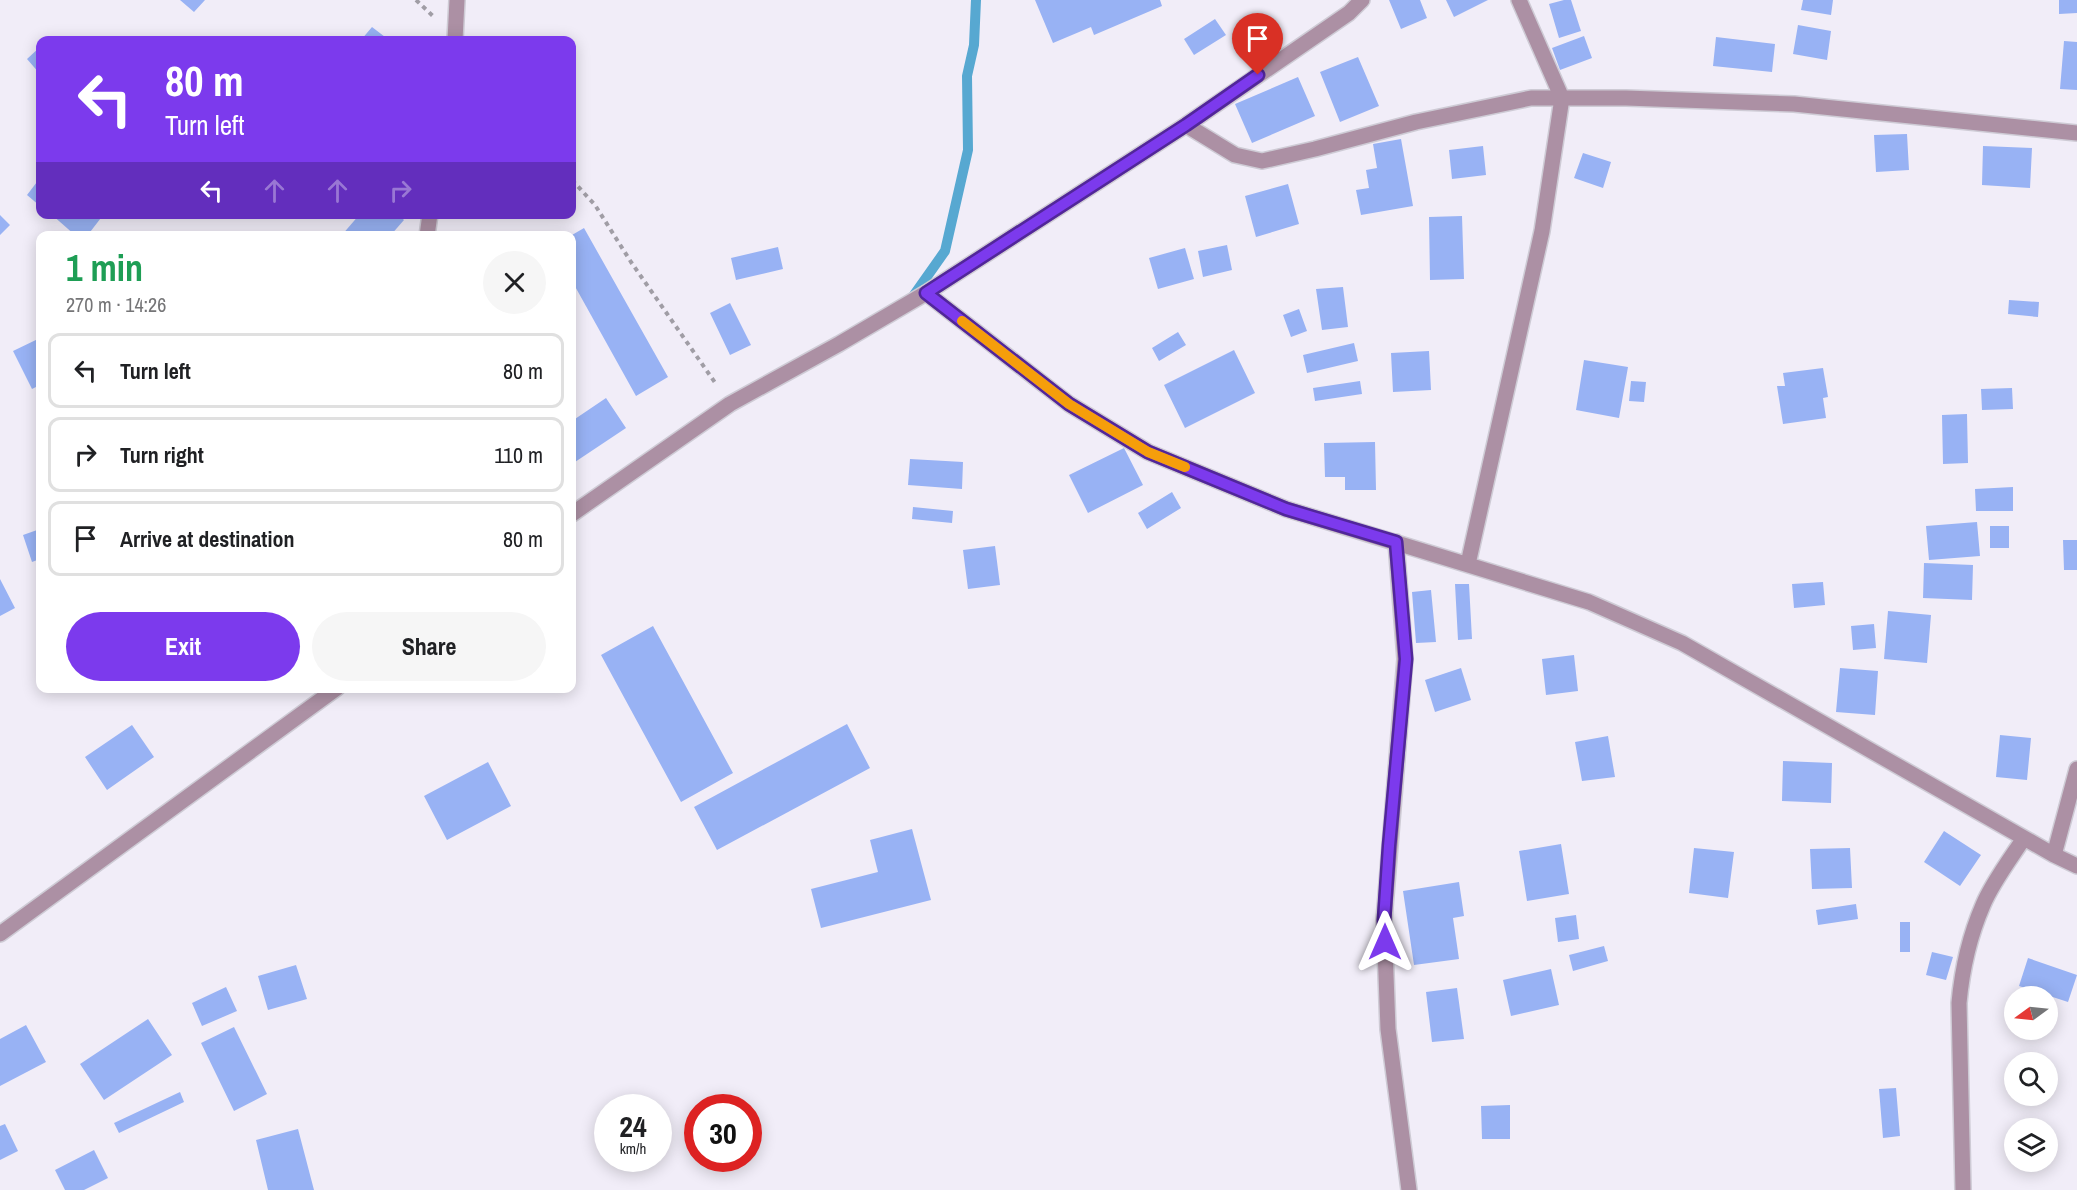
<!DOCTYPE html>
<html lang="en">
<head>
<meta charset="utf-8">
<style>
  :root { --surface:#fff; --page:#f6f6f6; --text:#202124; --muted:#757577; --line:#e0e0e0; --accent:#7c3aed }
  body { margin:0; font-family:"Archivo Narrow",sans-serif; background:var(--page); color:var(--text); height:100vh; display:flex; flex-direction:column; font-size:22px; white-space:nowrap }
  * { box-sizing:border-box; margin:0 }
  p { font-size:20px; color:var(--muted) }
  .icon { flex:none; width:33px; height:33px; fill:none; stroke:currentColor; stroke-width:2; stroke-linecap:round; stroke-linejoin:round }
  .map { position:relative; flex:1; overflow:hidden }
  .drawer { position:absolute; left:36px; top:231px; width:540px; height:462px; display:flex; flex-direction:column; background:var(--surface); border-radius:12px; box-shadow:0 3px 15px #0003 }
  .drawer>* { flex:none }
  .hud { position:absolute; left:36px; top:36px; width:540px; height:183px; border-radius:12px; box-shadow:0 3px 15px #0003; background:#7c3aed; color:#fff; overflow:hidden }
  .needle { width:39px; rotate:255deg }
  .fabs { position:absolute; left:2004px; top:986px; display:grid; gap:12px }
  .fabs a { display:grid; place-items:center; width:54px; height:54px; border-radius:50%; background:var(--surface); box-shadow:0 3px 15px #0003; font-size:30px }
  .speed { position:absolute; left:594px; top:1094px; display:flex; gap:12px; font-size:30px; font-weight:700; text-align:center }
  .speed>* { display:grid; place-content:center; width:78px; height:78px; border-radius:50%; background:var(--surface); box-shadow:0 3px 15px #0003; line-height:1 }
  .speed small { font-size:15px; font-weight:400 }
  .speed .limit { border:9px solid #d22; background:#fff; color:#111 }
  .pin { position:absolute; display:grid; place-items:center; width:51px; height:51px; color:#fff; margin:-62px -26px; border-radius:50% 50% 50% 0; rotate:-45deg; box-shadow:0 0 6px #0007 }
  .pin .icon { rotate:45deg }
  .me { position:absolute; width:66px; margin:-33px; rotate:0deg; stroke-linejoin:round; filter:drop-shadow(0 0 4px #0008) }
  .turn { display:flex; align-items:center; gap:21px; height:126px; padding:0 30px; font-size:27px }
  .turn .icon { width:78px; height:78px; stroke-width:2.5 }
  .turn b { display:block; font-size:42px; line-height:51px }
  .lanes { display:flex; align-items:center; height:57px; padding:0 30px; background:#0003; justify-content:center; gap:30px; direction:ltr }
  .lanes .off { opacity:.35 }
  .round { display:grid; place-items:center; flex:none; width:63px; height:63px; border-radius:32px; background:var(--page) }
  .summary { display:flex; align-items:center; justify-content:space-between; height:102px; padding:0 30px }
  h1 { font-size:36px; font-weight:800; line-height:45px; color:#1e9e55 }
  .button { display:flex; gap:12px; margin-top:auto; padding:12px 30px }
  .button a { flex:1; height:69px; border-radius:36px; background:var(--accent); color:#fff; font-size:24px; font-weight:800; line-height:69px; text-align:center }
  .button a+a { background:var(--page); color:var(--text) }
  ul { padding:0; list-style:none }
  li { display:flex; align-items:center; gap:18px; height:75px; margin:0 12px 9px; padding:0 18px; border:3px solid var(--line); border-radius:12px }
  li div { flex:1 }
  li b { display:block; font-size:22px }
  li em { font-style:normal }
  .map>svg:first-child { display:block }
</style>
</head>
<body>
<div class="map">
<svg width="2077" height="1190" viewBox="0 0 2077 1190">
  <rect width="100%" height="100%" fill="#f1edf8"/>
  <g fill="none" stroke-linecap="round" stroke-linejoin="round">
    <path stroke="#57a8d1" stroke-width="10" d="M914,295L945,251L968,150L967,76L974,45L976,0"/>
  </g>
  <path fill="#98b2f4" d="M180,0H205L194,12Z
    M1035,0H1160L1162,6L1094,35L1091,27L1053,43Z
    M1389,0H1420L1427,18L1401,29Z
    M1446,0H1488L1454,17Z
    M1564,0H1571L1581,31L1559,38L1549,4Z
    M1803,0H1833L1831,15L1801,10Z
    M2059,0H2077V13L2059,14Z
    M1215,19L1226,35L1194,55L1184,39Z
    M1798,25L1831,31L1827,60L1793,54Z
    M372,27L389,40H361Z
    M1584,36L1592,58L1560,70L1552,48Z
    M1716,37L1775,44L1772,72L1713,66Z
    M2064,41L2077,42V90L2060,89Z
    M40,47V74L27,59Z
    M1358,57L1379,106L1340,122L1320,72Z
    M1298,77L1315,116L1252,143L1235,104Z
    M1907,134L1909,170L1876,172L1874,135Z
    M1401,139L1413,206L1361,215L1356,190L1369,188L1366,170L1377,168L1373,144Z
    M1483,146L1486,175L1452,179L1449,150Z
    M1983,146L2032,148L2030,188L1982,185Z
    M1583,153L1611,162L1603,188L1574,178Z
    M40,178V206L27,195Z
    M1288,184L1299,224L1256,237L1245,196Z
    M51,214H104L87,236H76Z
    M360,214H398L404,220L390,236H341Z
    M0,215L10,225L0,235Z
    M1462,216L1464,279L1430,280L1429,217Z
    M584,228L668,377L636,396L572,281V235Z
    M1227,245L1232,270L1203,277L1198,251Z
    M778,247L783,269L736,280L731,258Z
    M1185,248L1194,279L1158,289L1149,258Z
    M1343,287L1348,327L1322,330L1316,289Z
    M2009,300L2039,302L2038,317L2008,314Z
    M730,303L751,345L730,355L710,313Z
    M1299,309L1307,331L1291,337L1283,315Z
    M1178,332L1186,345L1159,361L1152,348Z
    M40,338V385L32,389L13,351Z
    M1354,343L1358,361L1307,373L1303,355Z
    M1234,350L1255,393L1185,428L1164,385Z
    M1429,351L1431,390L1393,392L1391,353Z
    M1584,360L1628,367L1619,418L1576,410Z
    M1823,368L1828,397L1823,398L1826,418L1783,424L1777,386H1785L1783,373Z
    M1360,381L1362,394L1315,401L1313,388Z
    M1631,381L1646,382L1644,402L1629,401Z
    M2012,388L2013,409L1982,410L1981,389Z
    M606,398L626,428L572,464V421Z
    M1967,414L1968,463L1943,464L1942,415Z
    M1375,442L1376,490H1345V477H1325L1324,443Z
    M1124,448L1143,485L1088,513L1069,475Z
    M910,459L963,462L962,489L908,485Z
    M2013,487V511H1976L1975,489Z
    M1172,492L1181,508L1147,529L1138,513Z
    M913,507L953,511L952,523L912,519Z
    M1977,522L1980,556L1929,560L1926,526Z
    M1990,526H2009V548H1990Z
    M40,529V559L32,562L23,535Z
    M2063,540H2077V570H2064Z
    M995,546L1000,585L968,589L963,550Z
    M1924,563L1973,565L1972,600L1923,598Z
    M0,579L15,608L0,616Z
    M1823,582L1825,605L1794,608L1792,584Z
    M1455,584H1469L1472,639L1458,640Z
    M1431,590L1436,642L1416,643L1412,592Z
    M1888,611L1931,615L1927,663L1884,659Z
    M1874,624L1876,648L1853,650L1851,626Z
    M653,626L733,773L681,802L601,655Z
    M1574,655L1578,691L1546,695L1542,659Z
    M1461,668L1471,700L1435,712L1425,680Z
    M1840,668L1878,671L1875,715L1836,712Z
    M847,724L870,768L717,850L694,807Z
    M132,725L154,757L107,790L85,757Z
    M2000,735L2031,738L2027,780L1996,777Z
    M1608,736L1615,777L1582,781L1575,742Z
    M1783,761L1832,763L1831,803L1782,801Z
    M488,762L511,806L447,840L424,796Z
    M912,829L931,900L821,928L811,889L878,872L870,840Z
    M1944,831L1981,855L1960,886L1924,862Z
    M1561,844L1569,894L1527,901L1519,851Z
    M1694,848L1734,852L1728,898L1689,893Z
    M1850,848L1852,888L1812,889L1810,849Z
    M1459,882L1464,916L1453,918L1459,959L1414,965L1403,891Z
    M1856,904L1858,919L1818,925L1816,910Z
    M1576,915L1579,939L1558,942L1555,918Z
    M1900,922H1910V952H1900Z
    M1604,946L1608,961L1573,971L1569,955Z
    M1932,952L1953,957L1946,980L1926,975Z
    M2028,958L2077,975L2068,1002L2019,986Z
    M296,965L307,999L268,1010L258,976Z
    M1551,969L1559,1005L1511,1016L1503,980Z
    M226,987L237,1011L202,1026L192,1003Z
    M1457,988L1464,1039L1432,1042L1426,992Z
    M148,1019L172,1055L104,1100L80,1064Z
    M26,1025L46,1062L0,1086V1039Z
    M234,1027L267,1094L234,1111L201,1043Z
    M1896,1088L1900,1136L1883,1138L1879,1089Z
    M180,1092L184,1102L119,1133L114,1123Z
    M1510,1105V1139H1482L1481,1106Z
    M5,1124L18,1151L0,1160V1126Z
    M298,1129L314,1190H268L256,1140Z
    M94,1150L108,1178L84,1190H65L55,1170Z"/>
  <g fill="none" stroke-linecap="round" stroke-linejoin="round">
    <defs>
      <path id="minor" d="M455,40L457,0
        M1186,125L1235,155L1262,161L1315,149L1416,122L1531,98H1626L1794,104L2077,133
        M427,236L430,214
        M926,293L1069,404L1148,452L1286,509L1589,602L1682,643L2054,855L2077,866
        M572,514L730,404L839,344L926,293L1186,125L1349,13L1362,0
        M1396,542L1405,659L1384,920L1388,1029L1409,1190
        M1468,564L1542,231L1562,98L1519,0
        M2054,855L2077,769
        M0,934L337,688
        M1963,1190L1959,1003C1962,970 1970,935 1983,905C1992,883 2011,858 2024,838"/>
    </defs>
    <use href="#minor" stroke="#cecbd5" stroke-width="18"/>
    <path stroke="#a09da5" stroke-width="4" stroke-dasharray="4.5 4.5" stroke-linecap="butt" d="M416,0L433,16
      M572,180L595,205L631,262L716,384"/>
    <use href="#minor" stroke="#ac90a4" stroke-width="15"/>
  </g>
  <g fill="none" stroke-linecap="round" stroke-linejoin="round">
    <defs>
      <path id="route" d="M1258,75L1186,125L926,293L1069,404L1148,452L1286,509L1396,542L1406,659L1389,846L1384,920L1385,942"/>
    </defs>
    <use href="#route" stroke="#51269a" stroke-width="15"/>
    <use href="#route" stroke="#7c3aed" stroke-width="10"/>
    <path stroke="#f59e0b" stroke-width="10" d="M962,321L1069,404L1148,452L1185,467"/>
  </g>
</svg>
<div class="fabs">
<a><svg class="needle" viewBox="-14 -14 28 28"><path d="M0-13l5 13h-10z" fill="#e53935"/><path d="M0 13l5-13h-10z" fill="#757577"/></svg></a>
<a><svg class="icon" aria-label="search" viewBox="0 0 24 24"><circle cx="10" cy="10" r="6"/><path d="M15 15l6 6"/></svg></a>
<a><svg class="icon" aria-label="layers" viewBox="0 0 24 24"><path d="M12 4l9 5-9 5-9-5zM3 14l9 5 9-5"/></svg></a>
</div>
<div class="speed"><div>24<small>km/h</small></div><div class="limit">30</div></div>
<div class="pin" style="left:1258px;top:75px;background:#d93025"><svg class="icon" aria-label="arrive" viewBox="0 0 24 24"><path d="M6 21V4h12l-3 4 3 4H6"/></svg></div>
<svg class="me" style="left:1385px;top:942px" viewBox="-20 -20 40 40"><path d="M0-17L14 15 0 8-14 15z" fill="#7c3aed" stroke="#fff" stroke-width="4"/></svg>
<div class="hud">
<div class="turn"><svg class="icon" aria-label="left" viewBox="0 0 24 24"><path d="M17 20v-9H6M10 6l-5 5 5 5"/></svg><div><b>80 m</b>Turn left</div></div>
<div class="lanes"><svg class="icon" aria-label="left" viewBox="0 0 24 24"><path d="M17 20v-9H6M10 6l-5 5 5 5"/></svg><svg class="icon off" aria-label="ahead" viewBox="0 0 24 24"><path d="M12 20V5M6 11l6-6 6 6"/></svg><svg class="icon off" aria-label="ahead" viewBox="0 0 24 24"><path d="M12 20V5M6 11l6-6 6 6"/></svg><svg class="icon off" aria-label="right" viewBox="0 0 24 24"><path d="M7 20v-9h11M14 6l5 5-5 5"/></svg></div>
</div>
<section class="drawer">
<div class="summary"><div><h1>1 min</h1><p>270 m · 14:26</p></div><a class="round"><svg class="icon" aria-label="close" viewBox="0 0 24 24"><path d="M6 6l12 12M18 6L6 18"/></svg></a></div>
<ul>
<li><svg class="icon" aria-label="left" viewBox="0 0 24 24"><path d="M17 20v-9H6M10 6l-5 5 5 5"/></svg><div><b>Turn left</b></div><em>80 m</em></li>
<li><svg class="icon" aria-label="right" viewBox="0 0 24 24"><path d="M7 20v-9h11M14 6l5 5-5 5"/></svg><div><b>Turn right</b></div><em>110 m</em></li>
<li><svg class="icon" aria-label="arrive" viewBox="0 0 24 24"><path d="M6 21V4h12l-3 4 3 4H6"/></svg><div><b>Arrive at destination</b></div><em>80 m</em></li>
</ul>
<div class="button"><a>Exit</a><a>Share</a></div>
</section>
</div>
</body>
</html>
